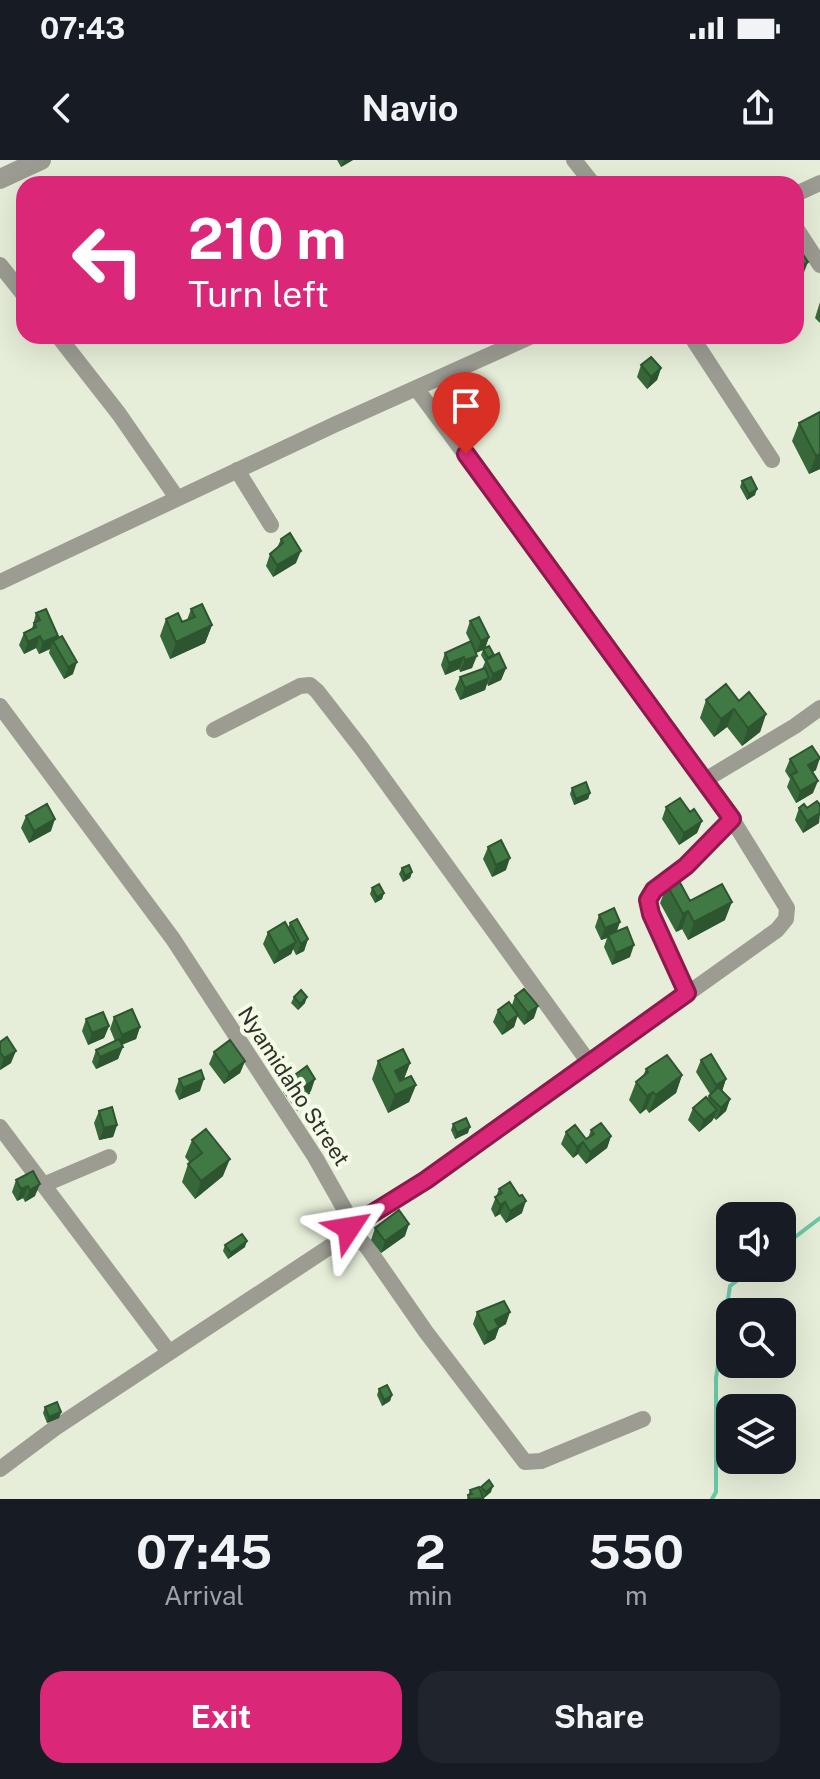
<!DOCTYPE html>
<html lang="en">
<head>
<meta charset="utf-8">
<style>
  :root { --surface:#171b24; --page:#20242c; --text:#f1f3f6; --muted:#9ea1a6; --accent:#db2777 }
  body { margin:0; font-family:"Public Sans",sans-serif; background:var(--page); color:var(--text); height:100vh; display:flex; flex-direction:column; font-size:30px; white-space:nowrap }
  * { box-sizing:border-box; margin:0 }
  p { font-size:26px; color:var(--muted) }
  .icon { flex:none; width:44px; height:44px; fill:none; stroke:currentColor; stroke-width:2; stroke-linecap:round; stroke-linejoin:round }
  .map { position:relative; height:1339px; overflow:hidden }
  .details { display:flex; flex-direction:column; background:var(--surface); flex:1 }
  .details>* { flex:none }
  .banner { position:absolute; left:16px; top:16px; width:788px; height:168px; border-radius:24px; box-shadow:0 8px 32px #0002; background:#db2777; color:#fff; overflow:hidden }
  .tools { position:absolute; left:716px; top:1042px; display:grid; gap:16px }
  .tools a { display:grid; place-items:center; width:80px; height:80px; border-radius:16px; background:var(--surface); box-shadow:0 8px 32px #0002; font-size:40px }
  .pin { position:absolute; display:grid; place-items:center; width:68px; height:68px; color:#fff; margin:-82px -34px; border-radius:50% 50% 50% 0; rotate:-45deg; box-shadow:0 0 8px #0007 }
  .pin .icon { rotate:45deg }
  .me { position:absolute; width:88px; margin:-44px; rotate:57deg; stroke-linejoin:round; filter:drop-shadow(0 0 6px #0008) }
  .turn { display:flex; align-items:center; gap:28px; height:168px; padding:0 40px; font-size:36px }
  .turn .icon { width:104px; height:104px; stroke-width:2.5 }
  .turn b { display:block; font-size:56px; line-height:68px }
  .eta { display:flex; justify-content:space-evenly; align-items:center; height:136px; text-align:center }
  .eta b { font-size:48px; font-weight:700; line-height:56px }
  .primary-button { display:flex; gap:16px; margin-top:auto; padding:16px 40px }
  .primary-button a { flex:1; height:92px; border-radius:24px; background:var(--accent); color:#fff; font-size:32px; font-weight:700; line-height:92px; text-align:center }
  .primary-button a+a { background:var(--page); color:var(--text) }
  .status { display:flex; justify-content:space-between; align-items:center; height:56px; padding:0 40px; background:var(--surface); direction:ltr }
  .status svg { height:22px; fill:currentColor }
  header { display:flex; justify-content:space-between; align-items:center; height:104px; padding:0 40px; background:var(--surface); font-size:36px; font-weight:700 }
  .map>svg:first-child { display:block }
</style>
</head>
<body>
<div class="status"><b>07:43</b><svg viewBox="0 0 49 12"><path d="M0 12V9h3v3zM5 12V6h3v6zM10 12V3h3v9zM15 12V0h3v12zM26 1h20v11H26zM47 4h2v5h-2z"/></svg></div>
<header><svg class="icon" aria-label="back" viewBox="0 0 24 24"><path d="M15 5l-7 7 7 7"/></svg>Navio<svg class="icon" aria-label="share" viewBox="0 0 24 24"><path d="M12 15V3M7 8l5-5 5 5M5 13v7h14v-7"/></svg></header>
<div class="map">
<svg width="820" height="1339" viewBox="0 0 820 1339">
  <rect width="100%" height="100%" fill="#e6eed9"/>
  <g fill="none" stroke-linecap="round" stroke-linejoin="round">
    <path stroke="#6cc8a6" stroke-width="4" d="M782,1087L820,1058
      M712,1339L716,1332V1218L730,1126L754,1108"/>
    <path stroke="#9d9c93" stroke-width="16" d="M574,0L593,24
      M796,34L820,23
      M796,68L820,105
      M0,105L24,135
      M58,176L119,254L177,338
      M691,176L772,300
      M416,228L661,559L732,659L787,748L786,759L777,770L426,1020L349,1068L367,1087L426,1172L525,1302L541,1301L643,1259
      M237,310L271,365
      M0,422L336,264L532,176
      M0,546L173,779L315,997L345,1050L349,1068L340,1080L55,1268L0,1309
      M214,570L300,526L310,525L317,531L362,589L590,904
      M705,620L795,566L820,548
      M687,833L651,754L648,740L654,730L686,706L732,659
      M0,967L169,1192
      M43,1025L109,997"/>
    <path stroke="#9d9c93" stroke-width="20" d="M0,19L41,0"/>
  </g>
  <path fill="#37683a" d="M337,0H353L341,7Z
    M820,142V163L815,158Z
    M641,205L661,208L657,220L647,229L637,217Z
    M820,252V309L809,314L792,281L799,263Z
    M742,321L755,335L747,340L740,327Z
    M281,379L296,403L273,417L266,406L270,394L277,388Z
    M191,449L212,465L205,483L170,499L160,476L166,459L182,462L187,460Z
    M36,453L58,476L57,479L73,514L64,519L49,493L50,489L39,494L36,488L24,494L19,485L24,473L32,469Z
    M470,461L489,477L485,488L506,508L501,520L488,526L487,523L485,530L460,540L455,529L460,517L482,509L485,502L481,495L483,490L476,493L472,508L460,512L459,509L445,515L441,505L445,493L470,481L466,473Z
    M706,540L739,541L766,554L760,572L742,586L727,567L714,577L700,558Z
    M790,599L816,610L813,612V633L796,643L787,627L790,619L785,611Z
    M572,628L590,633L588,639L574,645L570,634Z
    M820,645L819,663L803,673L795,660L799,648Z
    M666,647L702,661L697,673L679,685L662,659Z
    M26,656L51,671L29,683L21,668Z
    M488,687L506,710L492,717L483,699Z
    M402,708L412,712L410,718L403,722L399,714Z
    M667,725L690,741L725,760L688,780L682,769L676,772L660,743Z
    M372,728L384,733L382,739L375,743L370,734Z
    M599,755L617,771L630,797L612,805L604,787L607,778L601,780L595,767Z
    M290,763L308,779L304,791L296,795L293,789L291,794L274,804L263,784L268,772L288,768Z
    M515,836L534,858L524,865L517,856L514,867L502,875L493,862L498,850L512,845Z
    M294,837L305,843L298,850L291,843Z
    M114,857L140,867L136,879L122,885L118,899L96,909L92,902L96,890L115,881L110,869Z
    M86,859L109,866L104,878L88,885L82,871Z
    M0,882L11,903L0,910Z
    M214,892L245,901L240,913L224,924L209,904Z
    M701,900L726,919L722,931L730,939L726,951L716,960L714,958L712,961L699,972L688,960L693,948L708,938L710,934L696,912Z
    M378,901L410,903L404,919L416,925L409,942L388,953L372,919Z
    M646,909L682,915L676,933L649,953L646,949L640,954L629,940L636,922L643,916Z
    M179,919L200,931L179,940L175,931Z
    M288,920L311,931L308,933L304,945L297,951L283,932Z
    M99,951L117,965L113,977L99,980L94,963Z
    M453,964L468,973L455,979L451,970Z
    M591,970L611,976L607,988L586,1004L578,994L573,998L561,984L566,972L586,979L588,978Z
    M192,980L223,1016L195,1039L182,1022L188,1004L190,1003L185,997Z
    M33,1011L35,1036L25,1042L23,1038L17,1041L12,1032L16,1020Z
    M499,1029L522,1053L506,1063L500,1054L495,1057L491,1049Z
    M375,1068L405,1076L381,1093L371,1080Z
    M225,1085L245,1087L228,1099L223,1091Z
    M477,1152L506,1164L499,1168L495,1179L484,1185L473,1164Z
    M379,1229L392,1235L390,1241L382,1246L377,1235Z
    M45,1247L61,1252L59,1258L47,1263L43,1253Z
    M481,1327L491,1332L484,1338L483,1337V1339H467L470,1330H480Z"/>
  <path fill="#2d552f" d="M344,0H353L341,7Z
    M808,102L801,120L796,123V110Z
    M661,208L657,220L647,229L651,217Z
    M820,294V309L809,314L816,296Z
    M757,329L755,335L747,340L749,334Z
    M301,391L296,403L273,417L277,405Z
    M212,465L205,483L170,499L176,482Z
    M40,476L36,488L24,494L28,482Z
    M58,476L55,484L53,481L50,489L39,494L43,482Z
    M489,477L485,489L476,493L481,481Z
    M477,496L472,508L460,512L465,500Z
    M464,497L459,509L445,515L449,503Z
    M77,502L73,514L64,519L68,507Z
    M506,508L501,520L488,526L493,514Z
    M489,518L485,530L460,540L465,528Z
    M734,549L727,567L714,577L721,559Z
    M766,554L760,572L742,586L748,568Z
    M820,598L816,610L804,617L808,605Z
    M818,621L813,633L796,643L800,631Z
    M590,633L588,639L574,645L576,639Z
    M820,653L819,663L803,673L807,661Z
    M55,659L51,671L29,683L34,671Z
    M702,661L697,673L679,685L684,673Z
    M510,698L506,710L492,717L496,705Z
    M412,712L410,718L403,722L405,716Z
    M384,733L382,739L375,743L377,737Z
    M732,742L725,760L688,780L694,762Z
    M688,751L682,769L676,772L683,754Z
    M620,762L616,774L608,775L607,778L601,780L605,768Z
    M308,779L304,791L296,795L301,784Z
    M296,782L291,794L274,804L279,792Z
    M634,785L630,797L612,805L616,793Z
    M307,837L305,843L298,850L300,844Z
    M538,846L534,858L524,865L528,853Z
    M518,855L514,867L502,875L507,863Z
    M109,866L104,878L88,885L92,873Z
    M140,867L136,879L117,886L122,875Z
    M123,887L118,899L96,909L100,897Z
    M16,891L11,903L0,910L4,898Z
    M245,901L240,913L224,924L229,913Z
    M410,903L403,921L391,927L395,911Z
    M682,915L676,933L649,953L656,935Z
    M204,919L200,931L179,940L183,928Z
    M315,919L311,931L300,939L304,927Z
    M726,919L722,931L712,937L716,925Z
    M416,925L409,942L388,953L395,935Z
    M653,932L646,949L640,954L647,936Z
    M309,933L304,945L297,951L301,939Z
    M730,939L726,951L716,960L721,948Z
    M717,950L712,961L699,972L704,960Z
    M117,965L113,977L99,980L104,968Z
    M470,967L468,973L455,979L457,973Z
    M611,976L607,988L586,1004L590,992Z
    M583,982L578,994L573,998L577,987Z
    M230,999L223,1016L195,1039L201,1021Z
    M40,1024L35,1036L25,1042L30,1030Z
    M28,1026L23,1038L17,1041L21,1029Z
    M526,1041L522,1053L506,1063L510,1051Z
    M505,1042L500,1054L495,1057L500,1045Z
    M409,1064L405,1076L381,1093L385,1081Z
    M247,1081L245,1087L228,1099L231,1093Z
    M510,1152L506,1164L499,1168L495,1179L484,1185L488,1173L495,1160Z
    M392,1235L390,1241L382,1246L384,1240Z
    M61,1252L59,1258L47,1263L49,1257Z
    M493,1326L491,1332L484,1338L486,1332Z"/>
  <path fill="#407943" stroke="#2d552f" stroke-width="2" d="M796,84L808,102L796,110Z
    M651,197L661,208L651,217L641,205Z
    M820,252V294L816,296L799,263Z
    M751,317L757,329L749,334L742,321Z
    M290,373L301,391L277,405L270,394L283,383L281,379Z
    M202,444L212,465L176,482L166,459L178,453L182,462L195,457L191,449Z
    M46,449L58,476L43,482L40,476L28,482L24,473L36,467L34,463L40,460L36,453Z
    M479,457L489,477L481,481L470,461Z
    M62,476L77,502L68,507L53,481Z
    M471,481L477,496L465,500L464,497L449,503L445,493Z
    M489,486L494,495L488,498L483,489Z
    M499,493L506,508L493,514L486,500Z
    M485,508L489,518L465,528L460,517Z
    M726,524L739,541L749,532L766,554L748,568L734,549L721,559L706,540Z
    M812,586L820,598L808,605L818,621L800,631L791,615L797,612L790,599Z
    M586,622L590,633L576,639L572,628Z
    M680,638L690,652L694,649L702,661L684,673L666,647Z
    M817,641L820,645V653L807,661L799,648L804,644L807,648Z
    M47,644L55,659L34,671L26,656Z
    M501,680L510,698L496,705L488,687Z
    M409,705L412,712L405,716L402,708Z
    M678,719L690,741L722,724L732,742L694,762L688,751L683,754L667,725Z
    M379,724L384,733L377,737L372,728Z
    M614,748L620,762L605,768L599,755Z
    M297,759L308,779L301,784L290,763Z
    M285,762L296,782L279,792L268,772Z
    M627,767L634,785L616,793L608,775Z
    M524,829L538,846L528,853L515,836Z
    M301,830L307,837L300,844L294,837Z
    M509,842L518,855L507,863L498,850Z
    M132,849L140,867L122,875L114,857Z
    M103,852L109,866L92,873L86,859Z
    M7,877L16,891L4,898L0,892V882Z
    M119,879L123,887L100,897L96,890Z
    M230,880L245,901L229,913L214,892Z
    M403,889L410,903L395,911L400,921L411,916L416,925L395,935L378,901Z
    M711,894L726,919L716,925L701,900Z
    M667,895L682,915L656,935L653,932L647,936L636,922L648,912L646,909Z
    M307,906L315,919L304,927L309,933L301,939L288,920Z
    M201,910L204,919L183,928L179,919Z
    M718,927L730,939L721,948L709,936Z
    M706,937L717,950L704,960L693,948Z
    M112,947L117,965L104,968L99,951Z
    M466,958L470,967L457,973L453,964Z
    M601,963L611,976L590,992L583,982L577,987L566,972L575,965L586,979L594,974L591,970Z
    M206,969L230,999L201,1021L188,1004L202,993L192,980Z
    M33,1011L40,1024L30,1030L28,1026L21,1029L16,1020Z
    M510,1022L519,1036L522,1035L526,1041L510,1051L505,1042L500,1045L495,1037L502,1033L499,1029Z
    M399,1050L409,1064L385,1081L375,1068Z
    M242,1074L247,1081L231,1093L225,1085Z
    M504,1141L510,1152L495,1160L499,1167L488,1173L477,1152Z
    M387,1225L392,1235L384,1240L379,1229Z
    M57,1242L61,1252L49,1257L45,1247Z
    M489,1320L493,1326L486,1332L481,1327Z
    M479,1327L483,1338L469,1339L468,1335L472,1334L470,1330Z"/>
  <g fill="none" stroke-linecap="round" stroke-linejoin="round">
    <defs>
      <path id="route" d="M349,1068L426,1020L687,833L651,754L648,740L654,730L686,706L732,659L466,294"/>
    </defs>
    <use href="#route" stroke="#8e194d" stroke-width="20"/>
    <use href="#route" stroke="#db2777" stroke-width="14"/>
  </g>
  <g text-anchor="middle" stroke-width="8" stroke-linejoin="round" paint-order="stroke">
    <g font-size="22" fill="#2e3129" stroke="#f4fbe6">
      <text transform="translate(294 926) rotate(57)" y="8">Nyamidaho Street</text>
    </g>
  </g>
</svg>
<div class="tools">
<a><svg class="icon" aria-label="sound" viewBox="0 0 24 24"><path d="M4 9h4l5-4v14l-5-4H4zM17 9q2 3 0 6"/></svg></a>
<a><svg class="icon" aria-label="search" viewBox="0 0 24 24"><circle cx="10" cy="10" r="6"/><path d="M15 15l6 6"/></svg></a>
<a><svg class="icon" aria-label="layers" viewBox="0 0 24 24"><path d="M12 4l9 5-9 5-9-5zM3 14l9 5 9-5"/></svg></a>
</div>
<div class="pin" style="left:466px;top:294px;background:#d93025"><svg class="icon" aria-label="arrive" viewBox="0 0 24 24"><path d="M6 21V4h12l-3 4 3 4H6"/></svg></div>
<svg class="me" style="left:349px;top:1068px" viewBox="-20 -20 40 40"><path d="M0-17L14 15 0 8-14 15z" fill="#db2777" stroke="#fff" stroke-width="4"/></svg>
<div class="banner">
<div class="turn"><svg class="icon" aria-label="left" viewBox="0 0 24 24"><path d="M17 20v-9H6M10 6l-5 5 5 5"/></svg><div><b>210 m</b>Turn left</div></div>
</div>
</div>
<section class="details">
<div class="eta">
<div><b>07:45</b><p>Arrival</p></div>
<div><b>2</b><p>min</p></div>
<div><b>550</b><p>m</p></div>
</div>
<div class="primary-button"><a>Exit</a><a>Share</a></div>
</section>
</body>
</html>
